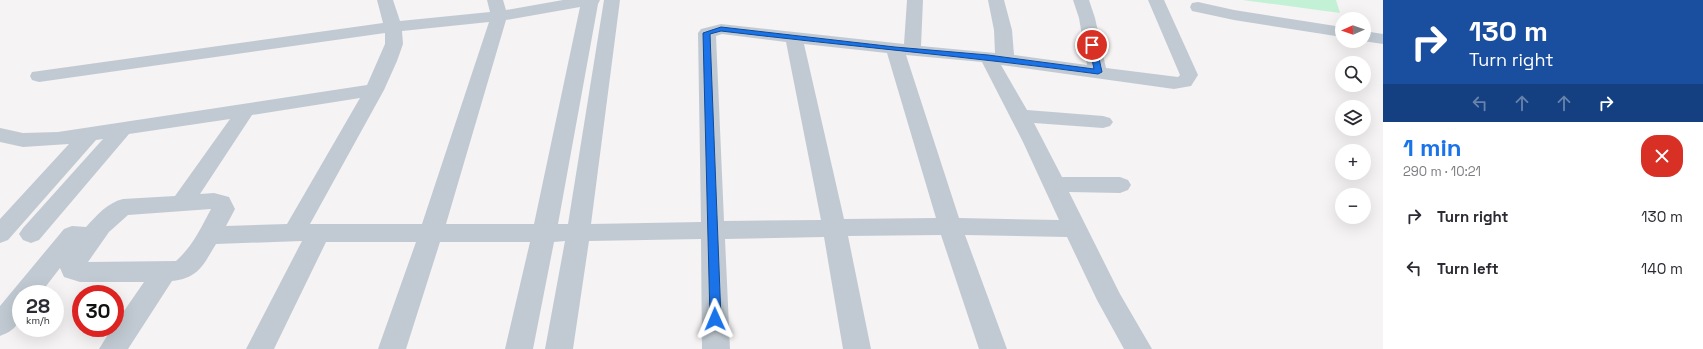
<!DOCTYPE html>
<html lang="en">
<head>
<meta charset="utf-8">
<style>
  :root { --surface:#fff; --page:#f2f2f3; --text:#2b2b33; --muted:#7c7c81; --accent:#1a73e8 }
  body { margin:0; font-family:"Space Grotesk",sans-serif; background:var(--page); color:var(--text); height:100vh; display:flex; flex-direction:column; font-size:15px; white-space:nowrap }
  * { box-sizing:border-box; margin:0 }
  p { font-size:13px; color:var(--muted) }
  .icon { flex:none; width:22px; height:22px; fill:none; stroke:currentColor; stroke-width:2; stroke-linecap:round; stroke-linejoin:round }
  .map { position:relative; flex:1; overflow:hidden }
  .sheet { display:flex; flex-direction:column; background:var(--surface); width:320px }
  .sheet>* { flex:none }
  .guide { background:#1a4fa0; color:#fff; overflow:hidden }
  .needle { width:26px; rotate:268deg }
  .tools { position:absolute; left:1335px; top:12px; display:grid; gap:8px }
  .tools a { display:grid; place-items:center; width:36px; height:36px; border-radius:50%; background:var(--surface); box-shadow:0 4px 16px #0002; font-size:20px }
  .speed { position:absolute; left:12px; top:285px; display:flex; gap:8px; font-size:20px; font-weight:700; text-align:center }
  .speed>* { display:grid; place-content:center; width:52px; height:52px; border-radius:50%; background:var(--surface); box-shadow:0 4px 16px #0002; line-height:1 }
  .speed small { font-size:10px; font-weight:400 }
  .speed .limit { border:6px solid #d22; background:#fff; color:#111 }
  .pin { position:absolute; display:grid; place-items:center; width:34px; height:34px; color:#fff; margin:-17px; border:2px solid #fff; border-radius:50%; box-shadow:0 1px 4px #0007 }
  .me { position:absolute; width:44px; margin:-22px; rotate:359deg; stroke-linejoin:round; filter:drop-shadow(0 0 3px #0008) }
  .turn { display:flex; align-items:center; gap:14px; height:84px; padding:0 20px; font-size:18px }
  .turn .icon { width:52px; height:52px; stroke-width:2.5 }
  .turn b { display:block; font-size:28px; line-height:34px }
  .lanes { display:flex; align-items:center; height:38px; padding:0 20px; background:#0003; justify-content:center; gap:20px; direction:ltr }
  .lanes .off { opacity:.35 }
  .round { display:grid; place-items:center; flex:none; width:42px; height:42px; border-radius:16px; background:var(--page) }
  .head { display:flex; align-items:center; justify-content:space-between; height:68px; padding:0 20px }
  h1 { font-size:24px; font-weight:700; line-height:30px; color:var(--accent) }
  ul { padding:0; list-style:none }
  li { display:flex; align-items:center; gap:12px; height:52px; padding:0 20px }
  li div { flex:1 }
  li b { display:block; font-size:15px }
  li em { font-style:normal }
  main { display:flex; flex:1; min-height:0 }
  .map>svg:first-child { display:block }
</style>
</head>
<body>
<main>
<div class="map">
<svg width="1383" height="349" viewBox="0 0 1383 349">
  <rect width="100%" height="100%" fill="#f5f3f3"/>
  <path fill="#c3f1d5" d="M1243,0H1336L1340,13Z"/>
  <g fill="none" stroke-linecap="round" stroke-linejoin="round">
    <path fill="#c1cad2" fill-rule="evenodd" d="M377,0H393L400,21L490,12L487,0H503L506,10L563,0H600L598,4L558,224H568L604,0H620L591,224L701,222L698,33L701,29L721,24L904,44L907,0H923L921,46L995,53L994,30L988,0H1004L1012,30L1014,55L1087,65L1079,18L1073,0H1089L1095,18L1106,68L1178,77L1180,75L1148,0H1164L1198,75L1191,86L1174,89L1001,65L1027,110L1103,116L1110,118L1113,122L1110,126L1103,128L1034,123L1062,177H1120L1128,180L1131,185L1128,190L1120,193L1069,192L1120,294L1152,349H1124L1097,300L1067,237L965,235L1007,349H979L941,235L848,236L871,349H843L824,237L725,239L730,349H702L701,239L589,241L573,349H545L565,241L554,242L533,349H505L530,242H440L406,349H378L416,242H326L274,349H246L302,241L216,244C203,265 199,278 172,281L128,349H99L112,328H115V324L144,282H80L64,277L60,268L40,294H21C21,315 23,328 0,336V306L64,229L72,226L86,227C97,215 107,203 123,199L175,196L230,119L129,134L39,240L31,243L23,240L19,234L23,228L103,139L96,140L8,240L0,243V219L69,144L23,147L0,142V128L23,133L58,132L367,85L385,44V33L39,82L32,80L30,76L32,72L383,23ZM580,7L534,224H446L506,20ZM489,22L422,224H310L384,90L397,61L403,44L402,31ZM722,34L786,42L821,220L724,221L716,36ZM804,44L887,53L936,218L844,219ZM906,55L982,62L1023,142L1059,220L959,218ZM360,98L287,224L226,226L235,209L229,197L214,193L200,194L252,115ZM211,209C201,228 192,247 176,261L88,262L109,232L128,215Z
      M1198,2L1234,10L1342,27V37L1234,20L1192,11L1190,7L1192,3Z
      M1364,31L1383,34V44L1363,41Z"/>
  </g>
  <path fill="#1a73e8" stroke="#114b97" d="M721,27L895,47L988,55L1094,69L1089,45L1092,43L1096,45L1102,72L1098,74C973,57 847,46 721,31L710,34L721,319L719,322L715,323L711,322L710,319L703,33Z"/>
</svg>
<div class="tools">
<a><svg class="needle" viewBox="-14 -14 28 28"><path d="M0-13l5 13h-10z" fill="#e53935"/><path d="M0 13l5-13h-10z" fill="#7c7c81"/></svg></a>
<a><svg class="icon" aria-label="search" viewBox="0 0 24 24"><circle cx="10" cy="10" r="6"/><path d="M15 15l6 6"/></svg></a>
<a><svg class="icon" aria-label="layers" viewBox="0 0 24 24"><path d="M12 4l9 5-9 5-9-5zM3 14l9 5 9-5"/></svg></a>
<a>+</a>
<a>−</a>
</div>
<div class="speed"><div>28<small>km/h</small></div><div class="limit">30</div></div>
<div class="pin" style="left:1092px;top:45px;background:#d93025"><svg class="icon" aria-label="arrive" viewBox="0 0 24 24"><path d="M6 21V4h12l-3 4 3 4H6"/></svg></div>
<svg class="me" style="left:715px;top:319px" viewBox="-20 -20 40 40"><path d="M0-17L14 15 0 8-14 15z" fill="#1a73e8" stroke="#fff" stroke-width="4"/></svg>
</div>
<section class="sheet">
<div class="guide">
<div class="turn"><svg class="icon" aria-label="right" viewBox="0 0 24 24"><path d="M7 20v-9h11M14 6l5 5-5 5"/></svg><div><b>130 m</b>Turn right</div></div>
<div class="lanes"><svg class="icon off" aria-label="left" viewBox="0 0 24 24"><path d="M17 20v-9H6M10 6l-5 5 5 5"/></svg><svg class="icon off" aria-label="ahead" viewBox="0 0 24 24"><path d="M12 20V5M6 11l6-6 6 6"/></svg><svg class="icon off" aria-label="ahead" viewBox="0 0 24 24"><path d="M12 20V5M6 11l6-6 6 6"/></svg><svg class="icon" aria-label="right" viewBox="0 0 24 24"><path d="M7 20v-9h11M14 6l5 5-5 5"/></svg></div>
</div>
<div class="head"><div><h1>1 min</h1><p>290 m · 10:21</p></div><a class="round" style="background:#d93025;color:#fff"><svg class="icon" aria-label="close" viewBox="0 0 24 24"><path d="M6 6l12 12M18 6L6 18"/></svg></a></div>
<ul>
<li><svg class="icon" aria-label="right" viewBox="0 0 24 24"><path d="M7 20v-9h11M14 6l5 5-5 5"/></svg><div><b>Turn right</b></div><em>130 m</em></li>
<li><svg class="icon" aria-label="left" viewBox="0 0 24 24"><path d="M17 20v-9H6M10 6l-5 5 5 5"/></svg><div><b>Turn left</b></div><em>140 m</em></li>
</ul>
</section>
</main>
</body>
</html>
